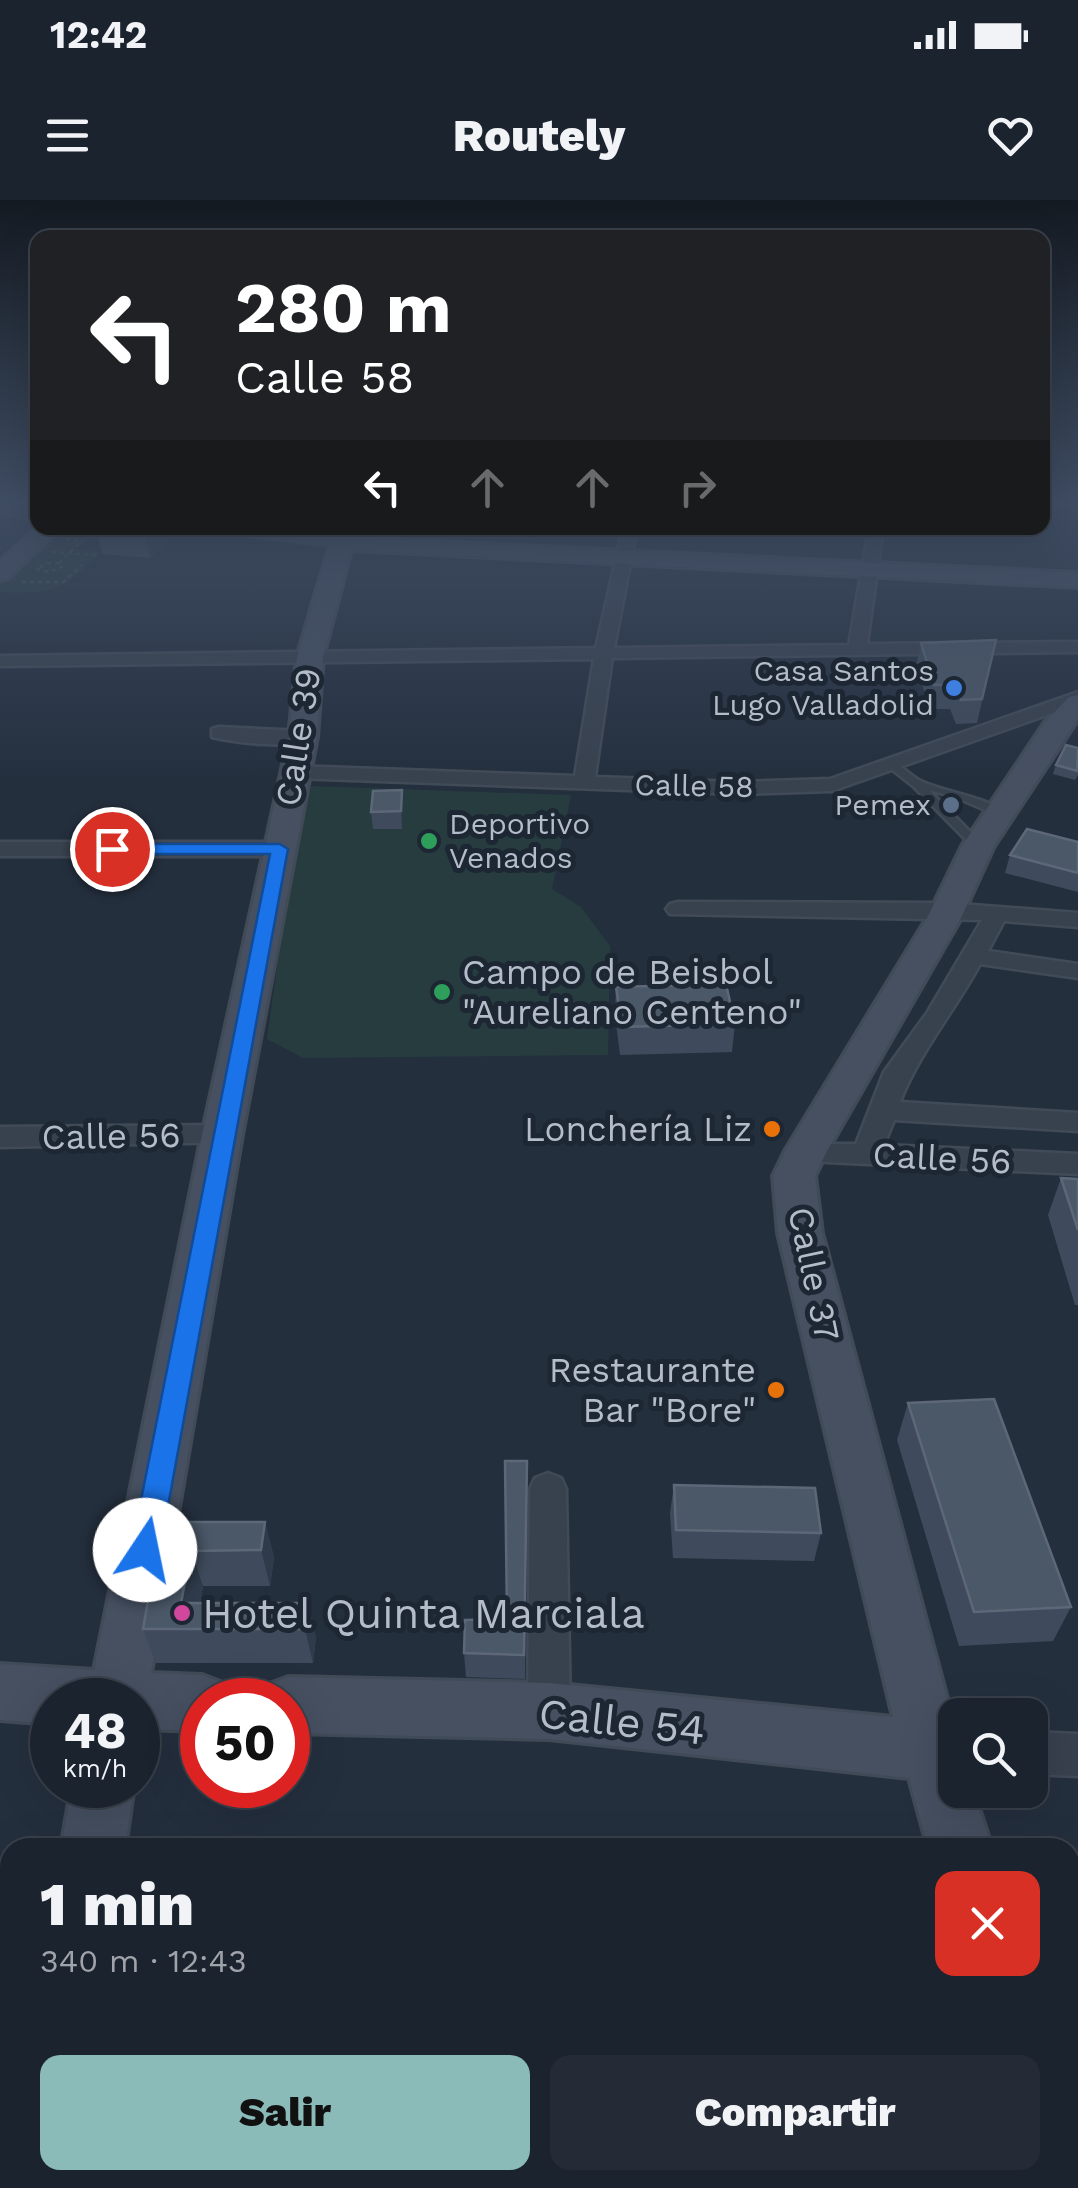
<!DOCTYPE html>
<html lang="es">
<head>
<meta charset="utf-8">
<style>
  :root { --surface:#1b232e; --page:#242b36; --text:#f1f3f6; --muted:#a0a4aa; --line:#39404a; --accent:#8bbbb9 }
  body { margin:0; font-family:"Work Sans",sans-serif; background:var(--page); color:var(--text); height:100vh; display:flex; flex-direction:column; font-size:38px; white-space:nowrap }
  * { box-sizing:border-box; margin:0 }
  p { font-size:32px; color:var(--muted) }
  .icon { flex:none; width:55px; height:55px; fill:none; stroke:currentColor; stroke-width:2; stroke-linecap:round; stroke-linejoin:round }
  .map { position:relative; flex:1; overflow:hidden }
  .sheet { position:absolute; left:0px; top:1638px; width:1080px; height:352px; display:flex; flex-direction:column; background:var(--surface); border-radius:30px 30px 0 0; box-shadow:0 10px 40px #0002,0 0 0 2px var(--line) }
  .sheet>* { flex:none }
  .guide { position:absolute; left:30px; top:30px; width:1020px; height:305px; border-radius:20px; box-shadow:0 10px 40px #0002,0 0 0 2px var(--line); background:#202124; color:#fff; overflow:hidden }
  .tools { position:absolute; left:938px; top:1498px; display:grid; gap:20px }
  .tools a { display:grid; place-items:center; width:110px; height:110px; border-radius:20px; background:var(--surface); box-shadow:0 10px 40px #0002,0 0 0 2px var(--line); font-size:50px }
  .speed { position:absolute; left:30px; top:1478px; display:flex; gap:20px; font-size:50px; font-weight:700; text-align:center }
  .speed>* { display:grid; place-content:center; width:130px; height:130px; border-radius:50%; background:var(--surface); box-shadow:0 10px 40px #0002,0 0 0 2px var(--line); line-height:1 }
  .speed small { font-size:25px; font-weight:400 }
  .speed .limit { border:15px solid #d22; background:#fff; color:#111 }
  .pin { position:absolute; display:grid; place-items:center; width:85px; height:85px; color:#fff; margin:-42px; border:5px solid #fff; border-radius:50%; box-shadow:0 2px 10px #0007 }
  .me { position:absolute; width:110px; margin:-55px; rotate:11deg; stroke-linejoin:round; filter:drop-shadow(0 0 8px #0008) }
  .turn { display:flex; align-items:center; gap:35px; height:210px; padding:0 40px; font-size:45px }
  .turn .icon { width:130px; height:130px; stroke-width:2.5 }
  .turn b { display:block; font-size:70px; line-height:85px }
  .lanes { display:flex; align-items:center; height:95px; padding:0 40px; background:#0003; justify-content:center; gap:50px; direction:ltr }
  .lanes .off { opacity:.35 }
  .round { display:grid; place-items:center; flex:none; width:105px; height:105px; border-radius:20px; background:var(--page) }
  .headline { display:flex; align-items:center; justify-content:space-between; height:170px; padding:0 40px }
  h1 { font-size:60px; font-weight:800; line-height:75px }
  .button { display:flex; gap:20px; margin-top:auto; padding:20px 40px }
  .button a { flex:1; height:115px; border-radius:20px; background:var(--accent); color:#111; font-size:40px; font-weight:800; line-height:115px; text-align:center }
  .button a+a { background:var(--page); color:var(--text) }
  .status { display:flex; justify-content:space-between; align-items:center; height:70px; padding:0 50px; background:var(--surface); direction:ltr }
  .status svg { height:28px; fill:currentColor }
  header { display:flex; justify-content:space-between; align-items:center; height:130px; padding:0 40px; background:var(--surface); font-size:45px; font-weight:800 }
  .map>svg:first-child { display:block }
</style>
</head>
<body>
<div class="status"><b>12:42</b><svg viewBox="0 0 49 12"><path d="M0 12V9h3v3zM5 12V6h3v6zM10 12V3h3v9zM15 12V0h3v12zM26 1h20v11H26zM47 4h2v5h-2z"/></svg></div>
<header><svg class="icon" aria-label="menu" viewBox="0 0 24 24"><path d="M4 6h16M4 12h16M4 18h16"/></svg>Routely<svg class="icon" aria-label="heart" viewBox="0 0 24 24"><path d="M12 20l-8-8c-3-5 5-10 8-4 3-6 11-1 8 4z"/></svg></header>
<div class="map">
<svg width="1078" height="1988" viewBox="0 0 1078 1988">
  <rect width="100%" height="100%" fill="#242f3e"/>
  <path fill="#263c3f" d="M50,337L87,340L76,350L101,352C62,391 54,394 0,392V384Z
    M311,586L571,595L552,689L581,707L610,746L608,855L303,858L267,839L292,660Z"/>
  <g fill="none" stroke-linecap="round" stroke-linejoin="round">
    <defs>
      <path id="lane" d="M889,563C903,564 910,577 923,582C951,594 980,595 1006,613L997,615L955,597L929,590L984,646L982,648H974L913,586L889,567Z"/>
      <path id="street" d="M1042,302H1078V308Z
        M0,303L38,312V321L0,311Z
        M330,328H344V335L335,342H325L322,339Z
        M623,328H637L614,448L849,445L869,328H883L867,444L1078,442V452L612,458L595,577L739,582L830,579L1078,492V504L832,591L739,594L295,578L285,572L295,566L575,576L594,459L0,466V456L596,448Z
        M219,527L303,531L313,537C296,551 234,542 212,537V529Z
        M0,642H280L291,649L280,656H0Z
        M678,702L947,703L1078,713V727L1004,721L988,751L1078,764V778L980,764C955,810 919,853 900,902L1078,913V931L894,920L884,945L1078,954V974L806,961L796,958L791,951L796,944H856L884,872L927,813L982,720L670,714L666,709L670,704Z
        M222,925L232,928L236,935L232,942L0,947V927Z
        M548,1273L561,1278L566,1289L570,1511L564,1525L549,1531L534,1525L528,1511L530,1289L535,1278Z
        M1030,1532L1078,1534V1576L1030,1574Z"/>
      <path id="secondary" d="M38,327L60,328L8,378L0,380V361Z
        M228,328H310L358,338L1078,373V387L351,350L323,457L317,537L242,935L151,1473L202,1475L223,1483L230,1500H202V1531L138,1529V1500H52V1524L0,1520V1464L94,1470L202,935L289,537L297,457L330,345L239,334Z
        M1078,495V519L994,646L961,718L827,951L815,976L822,1033L955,1528V1590H973L992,1648H928L909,1578L549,1539L288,1533V1500H261L267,1485L288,1477L549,1483L893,1517L778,1033L773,976L785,951L927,718L962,646L1045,522L1069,497Z
        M72,1585H134L125,1648H61Z
        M1070,1952L1078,1963V1988H1013L1011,1980H1070Z
        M10,1958V1980H75L74,1988H0Z"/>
    </defs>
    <use href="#lane" stroke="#414a57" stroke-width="5"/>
    <use href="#street" stroke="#414a57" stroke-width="5"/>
    <use href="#secondary" stroke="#414a57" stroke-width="6"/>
    <path stroke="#3f5557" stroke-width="2.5" stroke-dasharray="4 4" stroke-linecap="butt" d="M66,339L83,341
      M52,352L96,355
      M47,363H59L62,367L49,372L36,369Z
      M59,363L82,341
      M22,382H63L82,365"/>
    <use href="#lane" fill="#38414e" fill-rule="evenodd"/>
    <use href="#street" fill="#38414e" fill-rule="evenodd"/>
    <use href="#secondary" fill="#465061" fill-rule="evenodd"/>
  </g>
  <path fill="#3f4b5c" d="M103,328H181L150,358L102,354L97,333Z
    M996,440L977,523L956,524L950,509H930L916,466L921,443Z
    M1078,548V575L1075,580L1053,574L1056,565Z
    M402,590V629H373L371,612Z
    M1078,642V692L1005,673L1010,655Z
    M616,787L735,824L732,852L620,855L615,815Z
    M1061,978L1078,979V1105H1075L1048,1015Z
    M908,1203L1071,1407L1053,1441L959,1446L897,1240Z
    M674,1285L821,1333L814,1361L673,1358L670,1313Z
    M527,1287L525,1479L466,1477L464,1453L507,1419Z
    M162,1322H265L274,1358L270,1386H203L200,1403H308L316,1438L313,1463H156L143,1429Z"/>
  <path fill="#2f3b4b" d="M155,328H181L150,358L146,336Z
    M402,590L403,608L402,629L401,611Z
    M265,1322L274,1358L270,1386L261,1350Z
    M191,1351L203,1386L195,1429L181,1403Z
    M308,1403L316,1438L313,1463L305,1429Z"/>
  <path fill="#4b5868" stroke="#5c6777" stroke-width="2.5" d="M103,328H155L146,336L97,333Z
    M996,440L982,499L961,500L955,485H934L921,443Z
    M1066,545L1078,548L1077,571L1056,565Z
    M402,590L401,611L371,612L373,591Z
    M1027,629L1078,642V673L1010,655Z
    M726,784L735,824L622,827L616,787Z
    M1061,978L1078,979V1030Z
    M994,1199L1071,1407L974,1412L908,1203Z
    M505,1261H527L524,1455L464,1453L465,1420L507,1419Z
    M674,1285L815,1288L821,1333L676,1330Z
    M162,1322H265L261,1350L191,1351L181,1403H308L305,1429H143Z"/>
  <linearGradient id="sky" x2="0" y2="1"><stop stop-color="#141a22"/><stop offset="0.52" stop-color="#3f4d63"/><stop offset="1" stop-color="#3f4d63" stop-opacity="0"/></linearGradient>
  <rect width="1078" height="580" fill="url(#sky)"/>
  <path fill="#1a73e8" stroke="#114b97" stroke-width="2.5" d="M280,644L288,649L160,1350L155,1358L145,1362L135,1358L131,1350L270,654H112L103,649L112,644Z"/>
  <circle fill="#3f7fe0" stroke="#1d2633" stroke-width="4" cx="954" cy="488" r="10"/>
  <circle fill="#5c6f8a" stroke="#1d2633" stroke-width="4" cx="951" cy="605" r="10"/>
  <g fill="#2e9e5b" stroke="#1d2633" stroke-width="4">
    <circle cx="429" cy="641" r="10"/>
    <circle cx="442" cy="792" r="10"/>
  </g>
  <g fill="#e8710a" stroke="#1d2633" stroke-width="4">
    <circle cx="772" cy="929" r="10"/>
    <circle cx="776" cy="1190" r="10"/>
  </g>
  <circle fill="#d1479c" stroke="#1d2633" stroke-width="4" cx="182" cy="1413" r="10"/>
  <g text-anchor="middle" stroke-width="10" stroke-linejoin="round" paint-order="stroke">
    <g font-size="30" fill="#b4bcc9" stroke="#1d2633" text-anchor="end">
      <text x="934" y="481">Casa Santos<tspan x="934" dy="34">Lugo Valladolid</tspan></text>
      <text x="931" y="615">Pemex</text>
      <text x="449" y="634" text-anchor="start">Deportivo<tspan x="449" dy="34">Venados</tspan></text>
    </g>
    <g font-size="30" fill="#b4bcc9" stroke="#1d2633">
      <text transform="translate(694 586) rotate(1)" y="10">Calle 58</text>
    </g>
    <g font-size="35" fill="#b4bcc9" stroke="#1d2633">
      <text transform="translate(298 537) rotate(-81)" y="12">Calle 39</text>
      <text transform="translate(111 936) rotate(-1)" y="12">Calle 56</text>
      <text transform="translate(942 958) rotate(3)" y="12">Calle 56</text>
      <text transform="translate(814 1074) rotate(78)" y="12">Calle 37</text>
    </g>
    <g font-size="35" fill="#b4bcc9" stroke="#1d2633" text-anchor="end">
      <text x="462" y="784" text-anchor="start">Campo de Beisbol<tspan x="462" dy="40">"Aureliano Centeno"</tspan></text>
      <text x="752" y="941">Lonchería Liz</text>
      <text x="756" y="1182">Restaurante<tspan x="756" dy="40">Bar "Bore"</tspan></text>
    </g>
    <g font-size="42" fill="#b4bcc9" stroke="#1d2633" text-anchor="start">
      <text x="202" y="1428">Hotel Quinta Marciala</text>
    </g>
    <g font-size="42" fill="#b4bcc9" stroke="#1d2633">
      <text transform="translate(622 1521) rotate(6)" y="15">Calle 54</text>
    </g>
  </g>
</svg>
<div class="tools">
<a><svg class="icon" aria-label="search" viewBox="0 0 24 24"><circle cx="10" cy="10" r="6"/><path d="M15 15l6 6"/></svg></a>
</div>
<div class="speed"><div>48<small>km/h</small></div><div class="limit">50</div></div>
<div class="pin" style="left:112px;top:649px;background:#d93025"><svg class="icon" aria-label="arrive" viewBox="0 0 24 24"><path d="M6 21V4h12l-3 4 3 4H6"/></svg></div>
<svg class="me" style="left:145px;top:1350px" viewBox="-20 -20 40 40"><circle r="19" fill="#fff"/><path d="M0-13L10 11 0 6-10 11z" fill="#1a73e8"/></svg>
<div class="guide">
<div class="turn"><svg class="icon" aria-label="left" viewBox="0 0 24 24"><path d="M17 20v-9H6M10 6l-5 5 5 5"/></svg><div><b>280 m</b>Calle 58</div></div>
<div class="lanes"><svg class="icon" aria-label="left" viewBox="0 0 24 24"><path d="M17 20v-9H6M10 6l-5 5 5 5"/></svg><svg class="icon off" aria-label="ahead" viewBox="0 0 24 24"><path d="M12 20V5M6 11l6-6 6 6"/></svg><svg class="icon off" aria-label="ahead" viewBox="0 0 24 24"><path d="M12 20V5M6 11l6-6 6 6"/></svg><svg class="icon off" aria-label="right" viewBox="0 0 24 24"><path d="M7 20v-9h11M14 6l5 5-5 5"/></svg></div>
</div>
<section class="sheet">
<div class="headline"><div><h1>1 min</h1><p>340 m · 12:43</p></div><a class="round" style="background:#d93025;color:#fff"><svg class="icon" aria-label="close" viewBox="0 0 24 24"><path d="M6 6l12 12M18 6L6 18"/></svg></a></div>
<div class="button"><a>Salir</a><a>Compartir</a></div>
</section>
</div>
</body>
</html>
